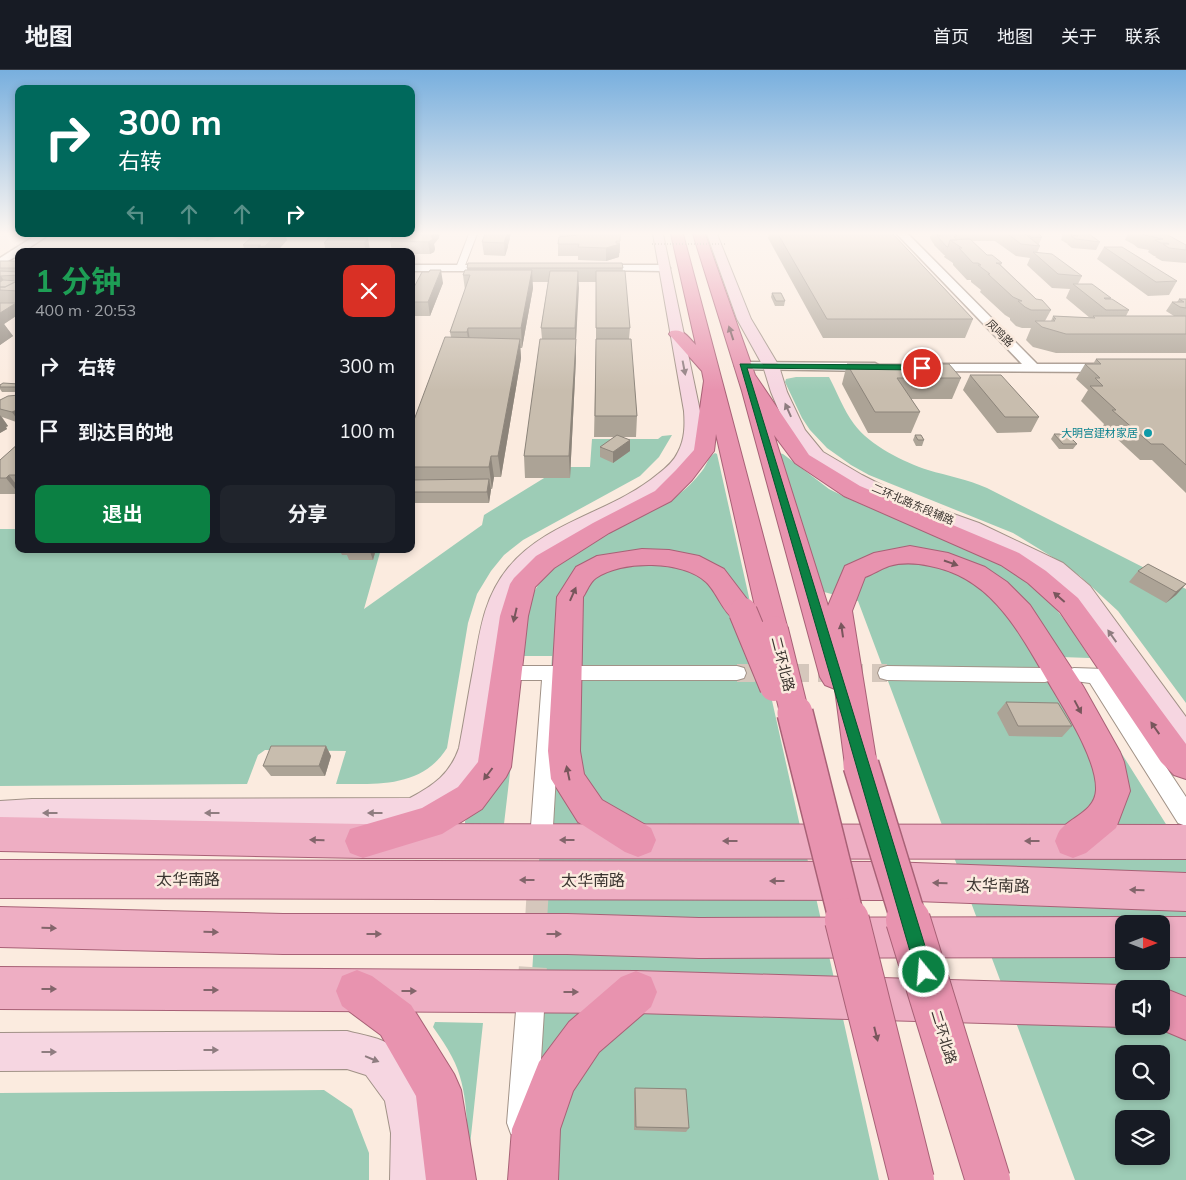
<!DOCTYPE html>
<html lang="zh">
<head>
<meta charset="utf-8">
<style>
  :root { --surface:#171b24; --page:#20242c; --text:#f1f3f6; --muted:#9ea1a6; --line:#363941; --accent:#0b8043 }
  body { margin:0; font-family:Mulish,"Noto Sans SC",sans-serif; background:var(--page); color:var(--text); height:100vh; display:flex; flex-direction:column; font-size:19px; white-space:nowrap }
  * { box-sizing:border-box; margin:0 }
  p { font-size:16px; color:var(--muted) }
  .icon { flex:none; width:28px; height:28px; fill:none; stroke:currentColor; stroke-width:2; stroke-linecap:round; stroke-linejoin:round }
  .map { position:relative; flex:1; overflow:hidden }
  .panel { position:absolute; left:15px; top:178px; width:400px; height:305px; display:flex; flex-direction:column; background:var(--surface); border-radius:10px; box-shadow:0 2px 8px #0003 }
  .panel>* { flex:none }
  .hud { position:absolute; left:15px; top:15px; width:400px; height:152px; border-radius:10px; box-shadow:0 2px 8px #0003; background:#00695c; color:#fff; overflow:hidden }
  .needle { width:32px; rotate:90deg }
  .fabs { position:absolute; left:1115px; top:845px; display:grid; gap:10px }
  .fabs a { display:grid; place-items:center; width:55px; height:55px; border-radius:10px; background:var(--surface); box-shadow:0 2px 8px #0003; font-size:25px }
  .pin { position:absolute; display:grid; place-items:center; width:42px; height:42px; color:#fff; margin:-21px; border:2px solid #fff; border-radius:50%; box-shadow:0 1px 5px #0007 }
  .me { position:absolute; width:55px; margin:-28px; rotate:343deg; stroke-linejoin:round; filter:drop-shadow(0 0 4px #0008) }
  .turn { display:flex; align-items:center; gap:18px; height:105px; padding:0 20px; font-size:22px }
  .turn .icon { width:65px; height:65px; stroke-width:2.5 }
  .turn b { display:block; font-size:35px; line-height:42px }
  .lanes { display:flex; align-items:center; height:48px; padding:0 20px; background:#0003; justify-content:center; gap:25px; direction:ltr }
  .lanes .off { opacity:.35 }
  .round { display:grid; place-items:center; flex:none; width:52px; height:52px; border-radius:10px; background:var(--page) }
  .head { display:flex; align-items:center; justify-content:space-between; height:85px; padding:0 20px }
  h1 { font-size:30px; font-weight:700; line-height:38px; color:#1e9e55 }
  .primary-button { display:flex; gap:10px; margin-top:auto; padding:10px 20px }
  .primary-button a { flex:1; height:58px; border-radius:10px; background:var(--accent); color:#fff; font-size:20px; font-weight:700; line-height:58px; text-align:center }
  .primary-button a+a { background:var(--page); color:var(--text) }
  ul { padding:0; list-style:none }
  li { display:flex; align-items:center; gap:15px; height:65px; padding:0 20px }
  li div { flex:1 }
  li b { display:block; font-size:19px }
  li em { font-style:normal }
  header { display:flex; align-items:center; gap:30px; box-sizing:border-box; height:70px; padding:0 25px; background:var(--surface); border-bottom:1px solid var(--line) }
  header strong { font-size:24px }
  nav { display:flex; gap:28px; margin-inline-start:auto; font-size:18px }
  .map>svg:first-child { display:block }
</style>
</head>
<body>
<header>
<strong>地图</strong>
<nav><a>首页</a><a>地图</a><a>关于</a><a>联系</a></nav>
</header>
<div class="map">
<svg width="1186" height="1110" viewBox="0 0 1186 1110">
  <rect width="100%" height="100%" fill="#fbebdf"/>
  <path fill="#9dccb6" fill-rule="evenodd" d="M796,307H829C837,322 844,341 854,354C870,376 904,392 928,400C948,406 967,409 987,418L1186,519V633L1118,541L1080,506L1054,488L1013,463L869,405L851,395L827,378L810,360L802,348L785,312L786,309Z
    M672,365L659,387L640,406L523,470L504,485L491,501L477,524L468,553L447,678C422,718 377,714 336,714L346,681L265,680L258,685L247,714L0,716V459H19V479H381L364,539L482,455L484,445L562,397H590L592,369H658L662,366Z
    M715,383L717,384L879,1110H519L552,586H522C524,567 524,548 531,530C548,479 637,456 678,425C686,419 695,410 702,401C707,395 708,387 715,383Z
    M779,383L783,384L829,419L847,428L1000,494C1047,521 1061,543 1090,588L1061,587L1186,786V1110H1075L858,531L824,522ZM1124,854H1161V891H1124ZM1124,919H1161V956H1124ZM1124,984H1161V1021H1124ZM1124,1049H1161V1086H1124Z
    M513,677L504,754H465V751L486,731Z
    M435,952L483,953L468,1094C467,1059 469,1019 452,987C447,977 440,967 433,957Z
    M324,1020L352,1039L369,1083V1110H0V1023Z"/>
  <g fill="none" stroke-linecap="round" stroke-linejoin="round">
    <path stroke="#d5c7bc" stroke-width="18" stroke-dasharray="18 9" stroke-linecap="butt" d="M737,603H887"/>
    <path stroke="#d5c7bc" stroke-width="22" stroke-dasharray="22 11" stroke-linecap="butt" d="M536,851L541,766"/>
    <path stroke="#d5c7bc" stroke-width="28" stroke-dasharray="28 14" stroke-linecap="butt" d="M531,925L536,850"/>
    <defs>
      <path id="minor" d="M469,164H477L464,198L457,200L456,198Z
        M520,596H553L560,598L562,603L553,756L550,763L542,767L534,763L531,756L542,610H520L513,608L511,603L513,598Z
        M580,596H737L744,598L746,603L744,608L737,610H580L573,608L571,603L573,598Z
        M887,596L1045,598L1052,600L1054,605L1052,610L1045,612L887,610L880,608L878,603L880,598Z
        M1074,598L1105,599L1112,601L1114,606L1110,612L1186,727V756L1178,753L1090,613L1067,610L1065,605L1067,600Z
        M530,927L540,931L544,941L537,1053L533,1064L522,1068L511,1064L507,1053L516,941L520,931Z"/>
      <path id="tertiary" d="M38,164H50L24,181H19V185L0,195V188Z
        M897,164H908L1037,294H1110L1117,298L1110,302L918,301L916,298L918,295L923,294H1022Z
        M411,195H494L499,198L494,201H411Z
        M595,195H665L670,198L665,201L591,200L590,198L591,196Z
        M742,292L875,293L882,297L875,301L737,299L735,296Z"/>
      <path id="secondary" d="M653,164H663L700,341C712,438 571,447 524,508C509,528 505,551 502,576C497,610 493,681 476,709C462,732 437,747 413,756L32,757L0,759V731L32,729L410,728C434,715 450,704 459,678C464,652 468,626 473,600C480,562 483,529 508,498C546,451 613,442 658,404C666,398 674,391 678,382C685,369 685,355 684,341Z
        M707,164H717L751,249L779,296L787,322L805,360L823,382L862,405L903,426L979,453L1063,493L1090,516L1186,647V681L1176,677L1074,528L1047,503L965,463L889,434L848,413L811,390L788,362L771,322L763,296L737,249Z
        M347,961C361,965 382,967 394,978C428,1008 436,1067 432,1110H390L391,1063L385,1031L366,1005L347,999L0,1001V963Z"/>
      <path id="primary" d="M0,747L363,754L1186,755V789L363,788L0,781Z
        M0,790L888,792L1186,803V841L888,830L0,828Z
        M0,837L283,844H567L699,848L1124,847L1138,854H1124V887L699,888L567,884H283L0,877Z
        M1161,847H1186V887H1161V854H1147Z
        M0,897L636,901L1124,915L1133,919H1124V956H1126L1124,957L636,943L0,939Z"/>
      <path id="trunk" d="M671,164H683L788,560L784,567L774,570L764,567L760,560L756,543L753,549C746,551 740,553 734,549C723,542 716,521 706,512C683,490 621,490 596,508C590,512 587,521 583,527L580,681L584,704L602,730L651,758L656,770L651,782L638,787L625,782L578,752L551,709L548,681L557,527L576,497L597,486L642,479L669,480L699,486L724,499L756,541L716,364L714,381L692,410L671,431L609,463L554,498L535,517L528,546L511,697L506,707L482,739L442,764L363,788L350,783L345,771L350,759L422,738L458,717L478,692L500,546L510,514L514,508L536,486L593,453L655,421L676,400L694,380L704,311L702,301L669,264L671,261C683,258 688,267 696,275Z
        M693,164H705L755,305L809,385L860,416L1019,483L1046,501L1078,528L1186,674V709L1174,705L1161,692L1060,542L1028,513L1001,495L844,426L795,393L774,365L828,536L845,496L874,483L910,476L948,483L985,497L1007,512L1030,535L1083,616L1120,682L1124,692L1130,721L1116,758L1086,783L1073,788L1060,783L1055,771C1057,767 1058,761 1062,758C1074,746 1095,740 1096,720C1097,691 1068,645 1053,620C1022,568 995,508 930,496C916,493 903,492 889,496C881,499 873,504 865,507L852,541L877,695L873,705L861,709L849,705L845,695L835,619L825,615L820,607L742,321Z
        M357,900L372,906L411,935L454,1004L461,1020L476,1110H426L416,1026L381,965L342,936L336,921L342,906Z
        M636,901L651,907L657,922L651,937L599,982L573,1021L560,1059L558,1110H508L512,1059L539,992L569,952L621,907Z
        M1161,917L1186,927V970L1153,956H1161V919H1156Z"/>
    </defs>
    <use href="#minor" stroke="#a19287" stroke-width="2"/>
    <use href="#tertiary" stroke="#a19287" stroke-width="3"/>
    <use href="#secondary" stroke="#a19287" stroke-width="2"/>
    <use href="#primary" stroke="#a86176" stroke-width="2"/>
    <use href="#trunk" stroke="#a86176" stroke-width="2"/>
    <use href="#minor" fill="#fff" fill-rule="evenodd"/>
    <use href="#tertiary" fill="#fff" fill-rule="evenodd"/>
    <use href="#secondary" fill="#f6d6e1" fill-rule="evenodd"/>
    <use href="#primary" fill="#eeaec3" fill-rule="evenodd"/>
    <use href="#trunk" fill="#e893af" fill-rule="evenodd"/>
    <defs>
      <path id="trunk-bridge-far2" d="M743,542L774,617
        M774,560L795,645"/>
      <path id="trunk-bridge-far1" d="M795,643L847,851
        M861,695L909,851"/>
      <path id="trunk-bridge" d="M847,850L912,1110
        M908,850L988,1110"/>
    </defs>
    <use href="#trunk-bridge-far2" stroke="#a86176" stroke-width="30" stroke-linecap="butt"/>
    <use href="#trunk-bridge-far1" stroke="#a86176" stroke-width="38" stroke-linecap="butt"/>
    <use href="#trunk-bridge" stroke="#a86176" stroke-width="46" stroke-linecap="butt"/>
    <path stroke="#92887f" stroke-width="2" stroke-dasharray="1 2" stroke-linecap="butt" d="M652,174H725"/>
    <use href="#trunk-bridge-far2" stroke="#e893af" stroke-width="28"/>
    <use href="#trunk-bridge-far1" stroke="#e893af" stroke-width="35"/>
    <use href="#trunk-bridge" stroke="#e893af" stroke-width="44"/>
  </g>
  <path fill="#aca396" fill-rule="evenodd" d="M68,164H98L94,167H69Z
    M109,164H137L134,167H110Z
    M165,164H214L216,167L207,171L193,168L181,170Z
    M332,164H367L364,168L370,180V181H326L324,173Z
    M485,164H511L505,186L484,185L482,172Z
    M560,164H620V183H619V187L606,191L578,190V186H558V174Z
    M769,164H893L973,249L965,268H823L768,168Z
    M931,164H1039L1042,167L1039,174L1040,176L1037,183L1082,206L1078,214L1111,228L1110,229L1129,240L1126,246H1174L1166,241L1172,232H1177L1179,229H1186V283H1056L1033,277L1026,270L1031,258H1022L1016,256L1010,250V248L1005,245L980,222L981,220L971,212V210H967L953,195V193L944,187L945,185H944L934,175V174L933,173L930,168ZM972,171H995L1016,186L1030,188L1027,195L1052,218L1070,219L1066,228L1090,248L1053,246L1051,251H1045L1051,240L1036,229L1001,195L1002,193L987,185Z
    M1063,164H1089L1100,172L1096,180L1072,178L1067,174H1068L1066,173L1061,170Z
    M1128,164H1166L1186,175V193L1162,191L1155,187L1156,186H1154L1148,182L1149,180L1138,178L1133,174L1125,170Z
    M439,166V168L434,174L435,179L434,182L430,184H411V181H392L390,171L406,167Z
    M287,170L280,178H277L278,179L276,181H245L243,175Z
    M1104,177L1177,211L1169,225L1148,226L1097,189Z
    M0,191H19V234H17L19,238V244L4,254L13,266L0,275Z
    M622,193L630,258L629,269L637,346L636,367H622L630,370V381L613,393L600,387V377L614,367H594L596,276V212H578L576,270V288L570,408H525L524,386L542,269L541,258L548,212H532L533,218L522,278H520L521,288L501,407H494L492,419H491L489,433H411V358L451,267L450,262L465,220L463,205L467,200V198Z
    M443,213L430,246H411V223Z
    M772,223L785,231L784,236H775L771,227Z
    M1096,289H1186V423L1152,390H1140L1103,356L1104,354L1081,331L1088,320L1076,309L1085,294H1093Z
    M847,294L961,308L952,329H911L920,342L911,363H868L842,314Z
    M970,305L1039,347L1031,362L997,363L963,320Z
    M19,314V322H2L0,319V315Z
    M19,325V353L2,347L8,356L6,357L7,359L0,363V330Z
    M1054,364L1077,374L1073,379H1059L1051,369Z
    M915,365L924,370L922,376H916L913,370Z
    M19,373V424H0V390Z
    M339,479H376L373,490H349L347,485H342Z
    M1138,501L1186,514L1176,525L1166,533L1129,512Z
    M1006,632L1072,656L1062,667L1009,666L997,643Z
    M326,676L331,686L325,706H271L263,696Z
    M635,1018L689,1058L686,1062L634,1060V1022Z"/>
  <path fill="#8c847a" d="M179,164H191L193,168L181,170Z
    M205,164H214L216,167L207,171Z
    M277,164H285L287,170L280,178H277L278,179L276,181H259L258,177L269,167Z
    M355,164H367L360,173L351,168Z
    M432,164H440L439,166V168L434,174L435,179L434,182L430,184L428,172Z
    M507,164H510V168L508,175Z
    M507,164L508,177L505,186L504,173Z
    M368,168L370,180V181H366L364,173Z
    M620,174L619,187L606,191V178Z
    M441,200L443,213L430,246L428,232Z
    M532,200L533,218L522,278L521,258Z
    M578,201L579,218L576,270V288L570,408L569,386L575,277V258Z
    M0,206H1L9,219L0,220Z
    M16,233L19,238V244L4,254L13,266L0,275V243Z
    M468,258L471,277L470,282L467,262Z
    M520,269L521,288L501,407L498,386Z
    M19,339V352L12,342Z
    M0,345L8,356L6,357L7,359L0,363Z
    M630,370V381L613,393V382Z
    M491,386L494,407L492,419L489,397Z
    M9,405L19,418V424L6,408Z
    M489,409L491,420L489,433L487,422Z
    M369,479H376L373,490Z
    M1186,514L1176,525L1166,533L1176,522Z
    M326,676L331,686L325,706L319,696Z"/>
  <path fill="#c8bdae" stroke="#8c847a" d="M255,164H277L276,165L269,167H274L265,176L258,177L261,175H243Z
    M332,164H355L351,168H368L364,173H324Z
    M410,164H432L431,167H433L432,170L428,172L390,171L393,167H406Z
    M485,164H507L504,173L482,172Z
    M577,164H620V171H616V173L620,174L606,178L578,177L579,174H558L559,167L579,165Z
    M778,164H893L973,249H827Z
    M935,164H955L957,166L954,167L957,170H950L948,177H947L937,166H941Z
    M1008,164H1025L1040,176L1021,174Z
    M1028,164H1039L1042,167H1031Z
    M1068,164H1089L1100,172L1076,169L1071,166H1078Z
    M1143,164H1166L1186,175V180L1169,178L1163,174H1169L1167,173H1161L1155,170L1163,169L1145,165Z
    M970,169L987,185H992L1002,193H996L999,194L1036,229L1042,230L1051,240H1031L1025,237L1018,231H1022L1013,227L988,204H990L978,195H981L978,193H973L959,178H962L950,170Z
    M1104,177H1122L1177,211L1156,212Z
    M1033,182L1052,184L1082,206L1058,204Z
    M0,191H19V198H0Z
    M468,193H622L623,198H467Z
    M430,200H441L428,232H411V223L422,202H429Z
    M465,200H532L521,258H468L467,262H450L470,205H463Z
    M0,201L19,202V205L0,206Z
    M550,201H578L575,258H541Z
    M596,201H625L630,258H596Z
    M3,210L17,211L5,217H0V212Z
    M19,210V221L0,220V217H5Z
    M1073,214H1092L1111,228H1104L1105,229H1112L1129,240H1106Z
    M772,223H781L785,231H776Z
    M1179,229H1186V238L1180,237L1172,232H1184Z
    M0,233H16L0,243Z
    M1053,246L1095,248L1093,246H1186V264H1066L1042,257L1035,251H1055L1053,249H1056Z
    M445,267L520,269L498,386H491L489,397H411V358Z
    M540,269H576L569,386H524Z
    M596,269H631L637,346H595Z
    M1096,289H1186V395L1163,374H1151L1112,340H1116L1090,316H1103L1095,308H1100L1085,294H1101Z
    M847,294H949L961,308H897L920,342H875Z
    M970,305H1001L1039,347H1005Z
    M3,313L19,314V317H0V315Z
    M19,325V339L12,342L0,339V330L8,326Z
    M1054,364H1067L1077,374H1063Z
    M617,365L630,370L613,382L600,377Z
    M915,365H921L924,370H918Z
    M19,373V405H9L6,408H0V390Z
    M489,409L487,422H411V410Z
    M1148,494L1186,514L1176,522L1138,501Z
    M1006,632L1058,633L1072,656H1018Z
    M271,676H326L319,696H263Z
    M635,1018L686,1019L689,1058L636,1057Z"/>
  <defs><path id="oneway-solid" d="M-6-.8H1V-3.2L6.5 0L1 3.2V.8H-6Z" transform="scale(1.25)"/></defs>
  <g fill="#78565c">
    <use href="#oneway-solid" transform="translate(731 263) rotate(-108)"/>
    <use href="#oneway-solid" transform="translate(951 493) rotate(19)"/>
    <use href="#oneway-solid" transform="translate(573 524) rotate(-66)"/>
    <use href="#oneway-solid" transform="translate(1059 527) rotate(-139)"/>
    <use href="#oneway-solid" transform="translate(515 545) rotate(103)"/>
    <use href="#oneway-solid" transform="translate(842 560) rotate(-98)"/>
    <use href="#oneway-solid" transform="translate(1078 637) rotate(62)"/>
    <use href="#oneway-solid" transform="translate(1155 658) rotate(-125)"/>
    <use href="#oneway-solid" transform="translate(568 703) rotate(-102)"/>
    <use href="#oneway-solid" transform="translate(488 704) rotate(127)"/>
    <use href="#oneway-solid" transform="translate(876 964) rotate(76)"/>
  </g>
  <g fill="#8f7d80">
    <use href="#oneway-solid" transform="translate(684 298) rotate(79)"/>
    <use href="#oneway-solid" transform="translate(788 340) rotate(-114)"/>
    <use href="#oneway-solid" transform="translate(1112 566) rotate(-125)"/>
    <use href="#oneway-solid" transform="translate(50 743) rotate(180)"/>
    <use href="#oneway-solid" transform="translate(212 743) rotate(180)"/>
    <use href="#oneway-solid" transform="translate(375 743) rotate(180)"/>
    <use href="#oneway-solid" transform="translate(211 980)"/>
    <use href="#oneway-solid" transform="translate(49 982)"/>
    <use href="#oneway-solid" transform="translate(372 989) rotate(22)"/>
  </g>
  <g fill="#83656b">
    <use href="#oneway-solid" transform="translate(317 770) rotate(-179)"/>
    <use href="#oneway-solid" transform="translate(567 770) rotate(180)"/>
    <use href="#oneway-solid" transform="translate(730 771) rotate(-180)"/>
    <use href="#oneway-solid" transform="translate(1032 771) rotate(-180)"/>
    <use href="#oneway-solid" transform="translate(527 810) rotate(-180)"/>
    <use href="#oneway-solid" transform="translate(777 811) rotate(-180)"/>
    <use href="#oneway-solid" transform="translate(940 813) rotate(-178)"/>
    <use href="#oneway-solid" transform="translate(1137 820) rotate(-178)"/>
    <use href="#oneway-solid" transform="translate(49 858) rotate(1)"/>
    <use href="#oneway-solid" transform="translate(211 862) rotate(1)"/>
    <use href="#oneway-solid" transform="translate(374 864)"/>
    <use href="#oneway-solid" transform="translate(554 864)"/>
    <use href="#oneway-solid" transform="translate(49 919)"/>
    <use href="#oneway-solid" transform="translate(211 920)"/>
    <use href="#oneway-solid" transform="translate(409 921)"/>
    <use href="#oneway-solid" transform="translate(571 922)"/>
  </g>
  <linearGradient id="sky" x2="0" y2="1"><stop stop-color="#78afde"/><stop offset="0.51" stop-color="#fdf6f1"/><stop offset="1" stop-color="#fdf6f1" stop-opacity="0"/></linearGradient>
  <rect width="1186" height="320" fill="url(#sky)"/>
  <path fill="#0b8043" stroke="#07532c" d="M740,294L922,295L925,298L922,300L747,298L933,902L930,908L924,911L919,908L916,902Z"/>
  <circle fill="#0f9aa8" stroke="#fbebdf" stroke-width="2" cx="1148" cy="363" r="5"/>
  <g text-anchor="middle" stroke-width="5" stroke-linejoin="round" paint-order="stroke">
    <g font-size="11" fill="#3b3530" stroke="#fbebdf">
      <text transform="translate(1000 263) rotate(45)" y="4">凤鸣路</text>
      <text transform="translate(913 434) rotate(23)" y="4">二环北路东段辅路</text>
    </g>
    <g font-size="11" fill="#0d838f" stroke="#fbebdf" text-anchor="end">
      <text x="1138" y="367">大明宫建材家居</text>
    </g>
    <g font-size="14" fill="#3b3530" stroke="#fbebdf">
      <text transform="translate(783 594) rotate(76)" y="5">二环北路</text>
      <text transform="translate(944 967) rotate(73)" y="5">二环北路</text>
    </g>
    <g font-size="16" fill="#3b3530" stroke="#fbebdf">
      <text x="188" y="815">太华南路</text>
      <text x="593" y="816">太华南路</text>
      <text transform="translate(998 815) rotate(2)" y="6">太华南路</text>
    </g>
  </g>
</svg>
<div class="fabs">
<a><svg class="needle" viewBox="-14 -14 28 28"><path d="M0-13l5 13h-10z" fill="#e53935"/><path d="M0 13l5-13h-10z" fill="#9ea1a6"/></svg></a>
<a><svg class="icon" aria-label="sound" viewBox="0 0 24 24"><path d="M4 9h4l5-4v14l-5-4H4zM17 9q2 3 0 6"/></svg></a>
<a><svg class="icon" aria-label="search" viewBox="0 0 24 24"><circle cx="10" cy="10" r="6"/><path d="M15 15l6 6"/></svg></a>
<a><svg class="icon" aria-label="layers" viewBox="0 0 24 24"><path d="M12 4l9 5-9 5-9-5zM3 14l9 5 9-5"/></svg></a>
</div>
<div class="pin" style="left:922px;top:298px;background:#d93025"><svg class="icon" aria-label="arrive" viewBox="0 0 24 24"><path d="M6 21V4h12l-3 4 3 4H6"/></svg></div>
<svg class="me" style="left:924px;top:902px" viewBox="-20 -20 40 40"><circle r="17" fill="#0b8043" stroke="#fff" stroke-width="3"/><path d="M0-11L8 9 0 5-8 9z" fill="#fff"/></svg>
<div class="hud">
<div class="turn"><svg class="icon" aria-label="right" viewBox="0 0 24 24"><path d="M7 20v-9h11M14 6l5 5-5 5"/></svg><div><b>300 m</b>右转</div></div>
<div class="lanes"><svg class="icon off" aria-label="left" viewBox="0 0 24 24"><path d="M17 20v-9H6M10 6l-5 5 5 5"/></svg><svg class="icon off" aria-label="ahead" viewBox="0 0 24 24"><path d="M12 20V5M6 11l6-6 6 6"/></svg><svg class="icon off" aria-label="ahead" viewBox="0 0 24 24"><path d="M12 20V5M6 11l6-6 6 6"/></svg><svg class="icon" aria-label="right" viewBox="0 0 24 24"><path d="M7 20v-9h11M14 6l5 5-5 5"/></svg></div>
</div>
<section class="panel">
<div class="head"><div><h1>1 分钟</h1><p>400 m · 20:53</p></div><a class="round" style="background:#d93025;color:#fff"><svg class="icon" aria-label="close" viewBox="0 0 24 24"><path d="M6 6l12 12M18 6L6 18"/></svg></a></div>
<ul>
<li><svg class="icon" aria-label="right" viewBox="0 0 24 24"><path d="M7 20v-9h11M14 6l5 5-5 5"/></svg><div><b>右转</b></div><em>300 m</em></li>
<li><svg class="icon" aria-label="arrive" viewBox="0 0 24 24"><path d="M6 21V4h12l-3 4 3 4H6"/></svg><div><b>到达目的地</b></div><em>100 m</em></li>
</ul>
<div class="primary-button"><a>退出</a><a>分享</a></div>
</section>
</div>
</body>
</html>
